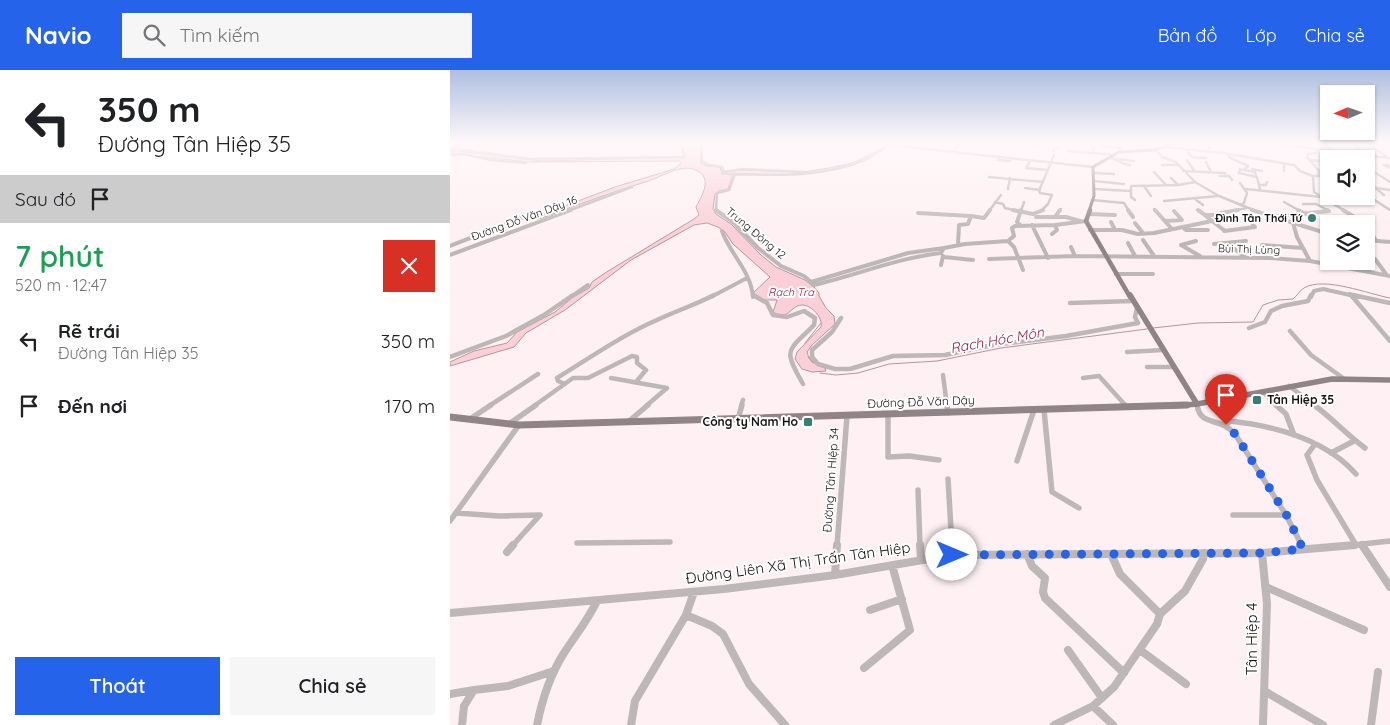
<!DOCTYPE html>
<html lang="vi">
<head>
<meta charset="utf-8">
<style>
  :root { --surface:#fff; --page:#f6f6f6; --text:#202124; --muted:#757577; --accent:#2563eb }
  body { margin:0; font-family:Quicksand,sans-serif; background:var(--page); color:var(--text); height:100vh; display:flex; flex-direction:column; font-size:19px; white-space:nowrap }
  * { box-sizing:border-box; margin:0 }
  p { font-size:16px; color:var(--muted) }
  .icon { flex:none; width:28px; height:28px; fill:none; stroke:currentColor; stroke-width:2; stroke-linecap:round; stroke-linejoin:round }
  .map { position:relative; flex:1; overflow:hidden }
  .panel { display:flex; flex-direction:column; background:var(--surface); width:450px }
  .panel>* { flex:none }
  .banner { background:#fff; color:var(--text); overflow:hidden }
  .needle { width:32px; rotate:268deg }
  .controls { position:absolute; left:870px; top:15px; display:grid; gap:10px }
  .controls a { display:grid; place-items:center; width:55px; height:55px; border-radius:0px; background:var(--surface); box-shadow:0 1px 4px #0004; font-size:25px }
  .pin { position:absolute; display:grid; place-items:center; width:42px; height:42px; color:#fff; margin:-51px -21px; border-radius:50% 50% 50% 0; rotate:-45deg; box-shadow:0 0 5px #0007 }
  .pin .icon { rotate:45deg }
  .me { position:absolute; width:55px; margin:-28px; rotate:90deg; stroke-linejoin:round; filter:drop-shadow(0 0 4px #0008) }
  .turn { display:flex; align-items:center; gap:18px; height:105px; padding:0 15px; font-size:22px }
  .turn .icon { width:65px; height:65px; stroke-width:2.5 }
  .turn b { display:block; font-size:35px; line-height:42px }
  .then { display:flex; align-items:center; height:48px; padding:0 15px; background:#0003; gap:10px; font-size:19px }
  .round { display:grid; place-items:center; flex:none; width:52px; height:52px; border-radius:0px; background:var(--page) }
  .summary { display:flex; align-items:center; justify-content:space-between; height:85px; padding:0 15px }
  h1 { font-size:30px; font-weight:600; line-height:38px; color:#1e9e55 }
  .action { display:flex; gap:10px; margin-top:auto; padding:10px 15px }
  .action a { flex:1; height:58px; border-radius:0px; background:var(--accent); color:#fff; font-size:20px; font-weight:600; line-height:58px; text-align:center }
  .action a+a { background:var(--page); color:var(--text) }
  ul { padding:0; list-style:none }
  li { display:flex; align-items:center; gap:15px; height:65px; padding:0 15px }
  li div { flex:1 }
  li b { display:block; font-size:19px }
  li em { font-style:normal }
  header { display:flex; align-items:center; gap:30px; box-sizing:border-box; height:70px; padding:0 25px; background:var(--accent); color:#fff }
  header strong { font-size:24px }
  nav { display:flex; gap:28px; margin-inline-start:auto; font-size:18px }
  .search { width:350px; height:45px; background:var(--page); display:flex; align-items:center; gap:12px; box-sizing:border-box; padding:0 18px; border-radius:0px; color:var(--muted); font-size:19px }
  main { display:flex; flex:1; min-height:0 }
  .map>svg:first-child { display:block }
</style>
</head>
<body>
<header>
<strong>Navio</strong>
<div class="search"><svg class="icon" aria-label="search" viewBox="0 0 24 24"><circle cx="10" cy="10" r="6"/><path d="M15 15l6 6"/></svg>Tìm kiếm</div>
<nav><a>Bản đồ</a><a>Lớp</a><a>Chia sẻ</a></nav>
</header>
<main>
<section class="panel">
<div class="banner">
<div class="turn"><svg class="icon" aria-label="left" viewBox="0 0 24 24"><path d="M17 20v-9H6M10 6l-5 5 5 5"/></svg><div><b>350 m</b>Đường Tân Hiệp 35</div></div>
<div class="then">Sau đó<svg class="icon" aria-label="arrive" viewBox="0 0 24 24"><path d="M6 21V4h12l-3 4 3 4H6"/></svg></div>
</div>
<div class="summary"><div><h1>7 phút</h1><p>520 m · 12:47</p></div><a class="round" style="background:#d93025;color:#fff"><svg class="icon" aria-label="close" viewBox="0 0 24 24"><path d="M6 6l12 12M18 6L6 18"/></svg></a></div>
<ul>
<li><svg class="icon" aria-label="left" viewBox="0 0 24 24"><path d="M17 20v-9H6M10 6l-5 5 5 5"/></svg><div><b>Rẽ trái</b><p>Đường Tân Hiệp 35</p></div><em>350 m</em></li>
<li><svg class="icon" aria-label="arrive" viewBox="0 0 24 24"><path d="M6 21V4h12l-3 4 3 4H6"/></svg><div><b>Đến nơi</b></div><em>170 m</em></li>
</ul>
<div class="action"><a>Thoát</a><a>Chia sẻ</a></div>
</section>
<div class="map">
<svg width="940" height="655" viewBox="0 0 940 655">
  <rect width="100%" height="100%" fill="#fef0f3"/>
  <path fill="#facfd7" stroke="#b6969c" d="M232,73H250L251,93L257,96L270,97L272,104H275L274,102L289,100L354,102L373,99L403,93L438,75C402,110 330,104 283,105L278,119L269,121L265,124L263,139L266,144L281,154L311,185L326,197L355,210L364,217L369,223V226L376,238L384,246L385,254L362,275L357,282C360,292 366,295 375,298L376,301L362,302L352,299L345,289L347,282L371,257C373,248 362,235 352,235C339,236 339,252 323,242L327,230H313L303,223L320,207L283,174L275,162L268,157L257,153L244,155L181,190L115,240L76,263L64,277L0,296V292L24,281L57,273L67,262L105,242L123,227L139,218L142,212L155,203L244,149L249,145L246,137C253,124 264,106 243,99C229,95 211,107 198,111C162,122 128,135 92,148L80,150H78L165,117L224,99L231,93L229,91L78,92L3,84L0,83V80L92,91L235,87Z"/>
  <g fill="none" stroke-linecap="round" stroke-linejoin="round">
    <path stroke="#b6969c" stroke-width="1" d="M703,258L748,253L803,252L813,235L828,230L843,229C847,226 850,220 854,218C874,206 918,224 940,228
      M355,273L371,253
      M358,287L363,293
      M370,303L386,305L408,303L439,294L487,291L551,278L697,259"/>
    <path stroke="#beb7b8" stroke-width="2.5" d="M252,73V91L259,95L272,97L274,102
      M429,73L437,74
      M584,73L586,75
      M640,73L644,75L643,83L665,85
      M874,73L884,81L867,79L866,83L858,84L857,87L869,101L868,106H863L864,122L895,141
      M905,73L909,79
      M918,73L938,88
      M759,74V82
      M919,74H933
      M832,75L867,79
      M623,76L624,73
      M651,76L671,78
      M5,77L14,73
      M715,77L773,83L844,95L850,101L863,106
      M2,78L80,89L234,87L231,73
      M705,79L712,87L726,92L745,112L769,126L806,141
      M736,80L742,87L756,88
      M504,81L510,73
      M603,81L612,73
      M618,81L643,83
      M884,81L939,88
      M884,81L890,88L895,89
      M2,85L14,84L41,90L76,93
      M549,86L548,90L560,91L562,88
      M779,87L798,96L794,100L790,99L789,103
      M661,88C669,90 670,94 680,95
      M667,89L684,91
      M581,90L576,98L598,100
      M737,90L745,102
      M860,90L879,92
      M756,92L761,102
      M834,94V101
      M712,95H728
      M938,95H934L940,98
      M802,99L812,101
      M794,100L805,102L806,106
      M733,101L775,103
      M923,101L940,112
      M273,102L278,104C338,105 386,110 439,75L643,97
      M273,102L293,99L354,102
      M704,102L716,115
      M644,103L664,104
      M789,103L807,107L810,119
      M770,106H779L782,110
      M868,106L879,107
      M539,107L593,112
      M721,108L728,115
      M644,111L674,114
      M790,113L797,123L794,133L790,135
      M916,113L922,115L934,125
      M809,115H816L817,112
      M694,116L701,126
      M575,118L590,120
      M927,118L940,120
      M558,119L560,108
      M644,119L680,121
      M796,119L871,127H920L940,140
      M745,129L753,135
      M642,130L674,133L679,141
      M685,130L681,127V116L728,115L745,112
      M714,131L768,126
      M545,132L553,134L555,138L568,141
      M834,132L850,141
      M853,134H866L879,141
      M704,139L706,141
      M118,141L182,117
      M266,141L267,123L279,120L285,104
      M539,141L551,125
      M571,141L574,132
      M591,141L598,134L602,125L590,123L589,121L604,85
      M610,141L611,139
      M781,141L796,138"/>
    <path stroke="#beb7b8" stroke-width="4" d="M266,140L283,152L308,178L331,196L354,206L361,212L458,183L494,178
      M563,140L583,144L593,140
      M678,140L683,147
      M705,140L722,159
      M748,140L755,145
      M802,140L879,164
      M848,140L856,144
      M893,140L916,154
      M468,143L521,146
      M771,143L788,140
      M639,144L665,145
      M828,146L879,141L877,140
      M586,147H616L630,151
      M605,147L610,140
      M895,150H911
      M716,151L732,150L724,141
      M762,151L775,161
      M661,152L665,160
      M685,153L693,163
      M843,153L847,167L860,191
      M916,154L926,171
      M570,155L567,152L571,140
      M582,155L598,188
      M733,157L736,160H758
      M640,160H672L688,164L704,163L762,151L755,145H764
      M272,161C280,184 301,201 303,227
      M774,161L805,157L803,155
      M602,164L607,160L605,155
      M693,170L704,186
      M916,170L940,172
      M558,171L564,166L562,158L565,156L605,155L636,151
      M678,173L685,186
      M777,173L795,187
      M764,174L796,171
      M508,175L509,155L518,154L521,146L534,148L540,140
      M731,175L750,186
      M731,175L746,171
      M812,175L853,178
      M0,176L74,147
      M621,177L625,186
      M0,185L121,140
      M494,187L523,190
      M539,189L625,186L819,188L860,191L940,206
      M925,189L936,204
      M491,195L493,186
      M666,204H703
      M361,212L364,215C407,205 447,188 491,183L494,178L515,174L558,171L564,177L573,200
      M900,224L902,227
      M121,227L138,215
      M261,227L297,208
      M861,227L864,221L873,219L909,227"/>
    <path stroke="#beb7b8" stroke-width="4.5" d="M303,225L317,233L323,245L337,247L354,241L365,248L364,255C338,282 332,277 353,314
      M901,225L940,271
      M903,225L940,233
      M620,233L682,231
      M391,248L382,262L362,280V287L368,294L385,299H400L443,286L495,285L543,275L616,266L688,253L685,247L687,238
      M799,258L815,252L821,241L832,236L858,231L861,225
      M840,261L861,285L893,308
      M677,282L713,280
      M0,287L56,266L94,245L123,225
      M697,297H723
      M493,305L497,336
      M161,308L217,318L196,336
      M633,308L649,306L676,336
      M115,314L108,311L107,308C140,288 172,265 207,250C226,241 245,235 264,225
      M839,316L866,336
      M813,322L828,336
      M747,334V336
      M39,336L88,304
      M84,336L123,308H138L182,286L187,287V293L196,300L186,312
      M291,336L293,330"/>
    <path stroke="#beb7b8" stroke-width="5.5" d="M497,335L498,343
      M675,335L677,337
      M747,335C750,353 762,349 775,356C779,358 782,361 785,364L836,445L852,476
      M826,335L836,344L844,365
      M864,335C882,348 897,365 915,378
      M594,340L602,422L629,438
      M438,345V387L459,386L489,390
      M20,349L41,335
      M288,349L292,335
      M178,352L198,335
      M59,354L86,335
      M776,355L780,351C825,356 875,369 906,404
      M865,374L857,385L867,410L906,475
      M881,383L904,371
      M567,391L584,340
      M498,409L502,476
      M468,420L470,476
      M6,443L49,446L90,445L62,476
      M783,445H836
      M0,451L69,355
      M127,473L220,472
      M387,476L397,346
      M894,476L940,471"/>
    <path stroke="#beb7b8" stroke-width="8" d="M470,475L471,490
      M501,475L502,485
      M851,475L853,479
      M912,475L940,517
      M57,482L63,475
      M812,483L817,534L813,655
      M577,484L582,496L595,508L593,522L595,528L674,603
      M385,505L387,475
      M816,517L914,560
      M420,540L452,529
      M0,543L274,519L385,505L502,485L812,483L905,475
      M710,544L735,521L753,489L754,483
      M236,545L262,556L273,564L299,614L335,655
      M618,580L652,628
      M690,580L736,614
      M414,598L460,560L442,495
      M816,622L873,655
      M0,624L24,620
      M643,636L663,655
      M12,655L14,636L24,620L58,616L104,601
      M87,655C92,630 100,605 114,583C125,566 138,550 147,531
      M181,655L185,631L236,545L244,522
      M604,655L643,636L664,617L707,554L710,544L670,504L661,484
      M921,655L928,602"/>
    <path stroke="#918486" stroke-width="3" d="M639,141L644,126L643,97L669,82L703,80L728,73"/>
    <path stroke="#918486" stroke-width="4.5" d="M640,140L636,151L680,227"/>
    <path stroke="#918486" stroke-width="5.5" d="M680,225L747,334
      M724,336L747,334L882,309L940,310"/>
    <path stroke="#918486" stroke-width="7" d="M0,347L69,355L737,335"/>
  </g>
  <linearGradient id="sky" x2="0" y2="1"><stop stop-color="#afbfe1"/><stop offset="0.44" stop-color="#fff8fa"/><stop offset="1" stop-color="#fff8fa" stop-opacity="0"/></linearGradient>
  <rect width="940" height="165" fill="url(#sky)"/>
  <g fill="none" stroke-linecap="round" stroke-linejoin="round">
    <path stroke="#2563eb" stroke-width="9" stroke-dasharray="0 16.2" d="M502,485L812,483L853,479L836,444L785,364L776,355"/>
  </g>
  <g fill="#387e75" stroke="#fff" stroke-width="2">
    <circle cx="862" cy="148" r="5"/>
    <rect x="802" y="325" width="10" height="10" rx="2.5"/>
    <rect x="353" y="347" width="10" height="10" rx="2.5"/>
  </g>
  <g text-anchor="middle" stroke-width="4" stroke-linejoin="round" paint-order="stroke">
    <g font-size="11" fill="#171112" stroke="#fff">
      <text transform="translate(74 148) rotate(-20)" y="4">Đường Đỗ Văn Dậy 16</text>
      <text transform="translate(306 163) rotate(40)" y="4">Trung Đông 12</text>
      <text transform="translate(799 179) rotate(2)" y="4">Bùi Thị Lùng</text>
    </g>
    <g font-size="11" font-weight="bold" fill="#171112" stroke="#fff" text-anchor="end">
      <text x="852" y="152">Đình Tân Thới Tứ</text>
    </g>
    <g font-size="11" font-style="italic" fill="#911c46" stroke="#fff">
      <text x="341" y="226">Rạch Tra</text>
    </g>
    <g font-size="12" font-weight="bold" fill="#171112" stroke="#fff" text-anchor="start">
      <text x="817" y="334">Tân Hiệp 35</text>
      <text x="348" y="356" text-anchor="end">Công ty Nam Ho</text>
    </g>
    <g font-size="12" fill="#171112" stroke="#fff">
      <text transform="translate(471 332) rotate(-2)" y="4">Đường Đỗ Văn Dậy</text>
      <text transform="translate(381 410) rotate(-86)" y="4">Đường Tân Hiệp 34</text>
    </g>
    <g font-size="14" font-style="italic" fill="#911c46" stroke="#fff">
      <text transform="translate(547 270) rotate(-10)" y="5">Rạch Hóc Môn</text>
    </g>
    <g font-size="15" fill="#171112" stroke="#fff">
      <text transform="translate(348 493) rotate(-8)" y="5">Đường Liên Xã Thị Trấn Tân Hiệp</text>
      <text transform="translate(802 569) rotate(-90)" y="5">Tân Hiệp 4</text>
    </g>
  </g>
</svg>
<div class="controls">
<a><svg class="needle" viewBox="-14 -14 28 28"><path d="M0-13l5 13h-10z" fill="#e53935"/><path d="M0 13l5-13h-10z" fill="#757577"/></svg></a>
<a><svg class="icon" aria-label="sound" viewBox="0 0 24 24"><path d="M4 9h4l5-4v14l-5-4H4zM17 9q2 3 0 6"/></svg></a>
<a><svg class="icon" aria-label="layers" viewBox="0 0 24 24"><path d="M12 4l9 5-9 5-9-5zM3 14l9 5 9-5"/></svg></a>
</div>
<div class="pin" style="left:776px;top:355px;background:#d93025"><svg class="icon" aria-label="arrive" viewBox="0 0 24 24"><path d="M6 21V4h12l-3 4 3 4H6"/></svg></div>
<svg class="me" style="left:502px;top:485px" viewBox="-20 -20 40 40"><circle r="19" fill="#fff"/><path d="M0-13L10 11 0 6-10 11z" fill="#2563eb"/></svg>
</div>
</main>
</body>
</html>
